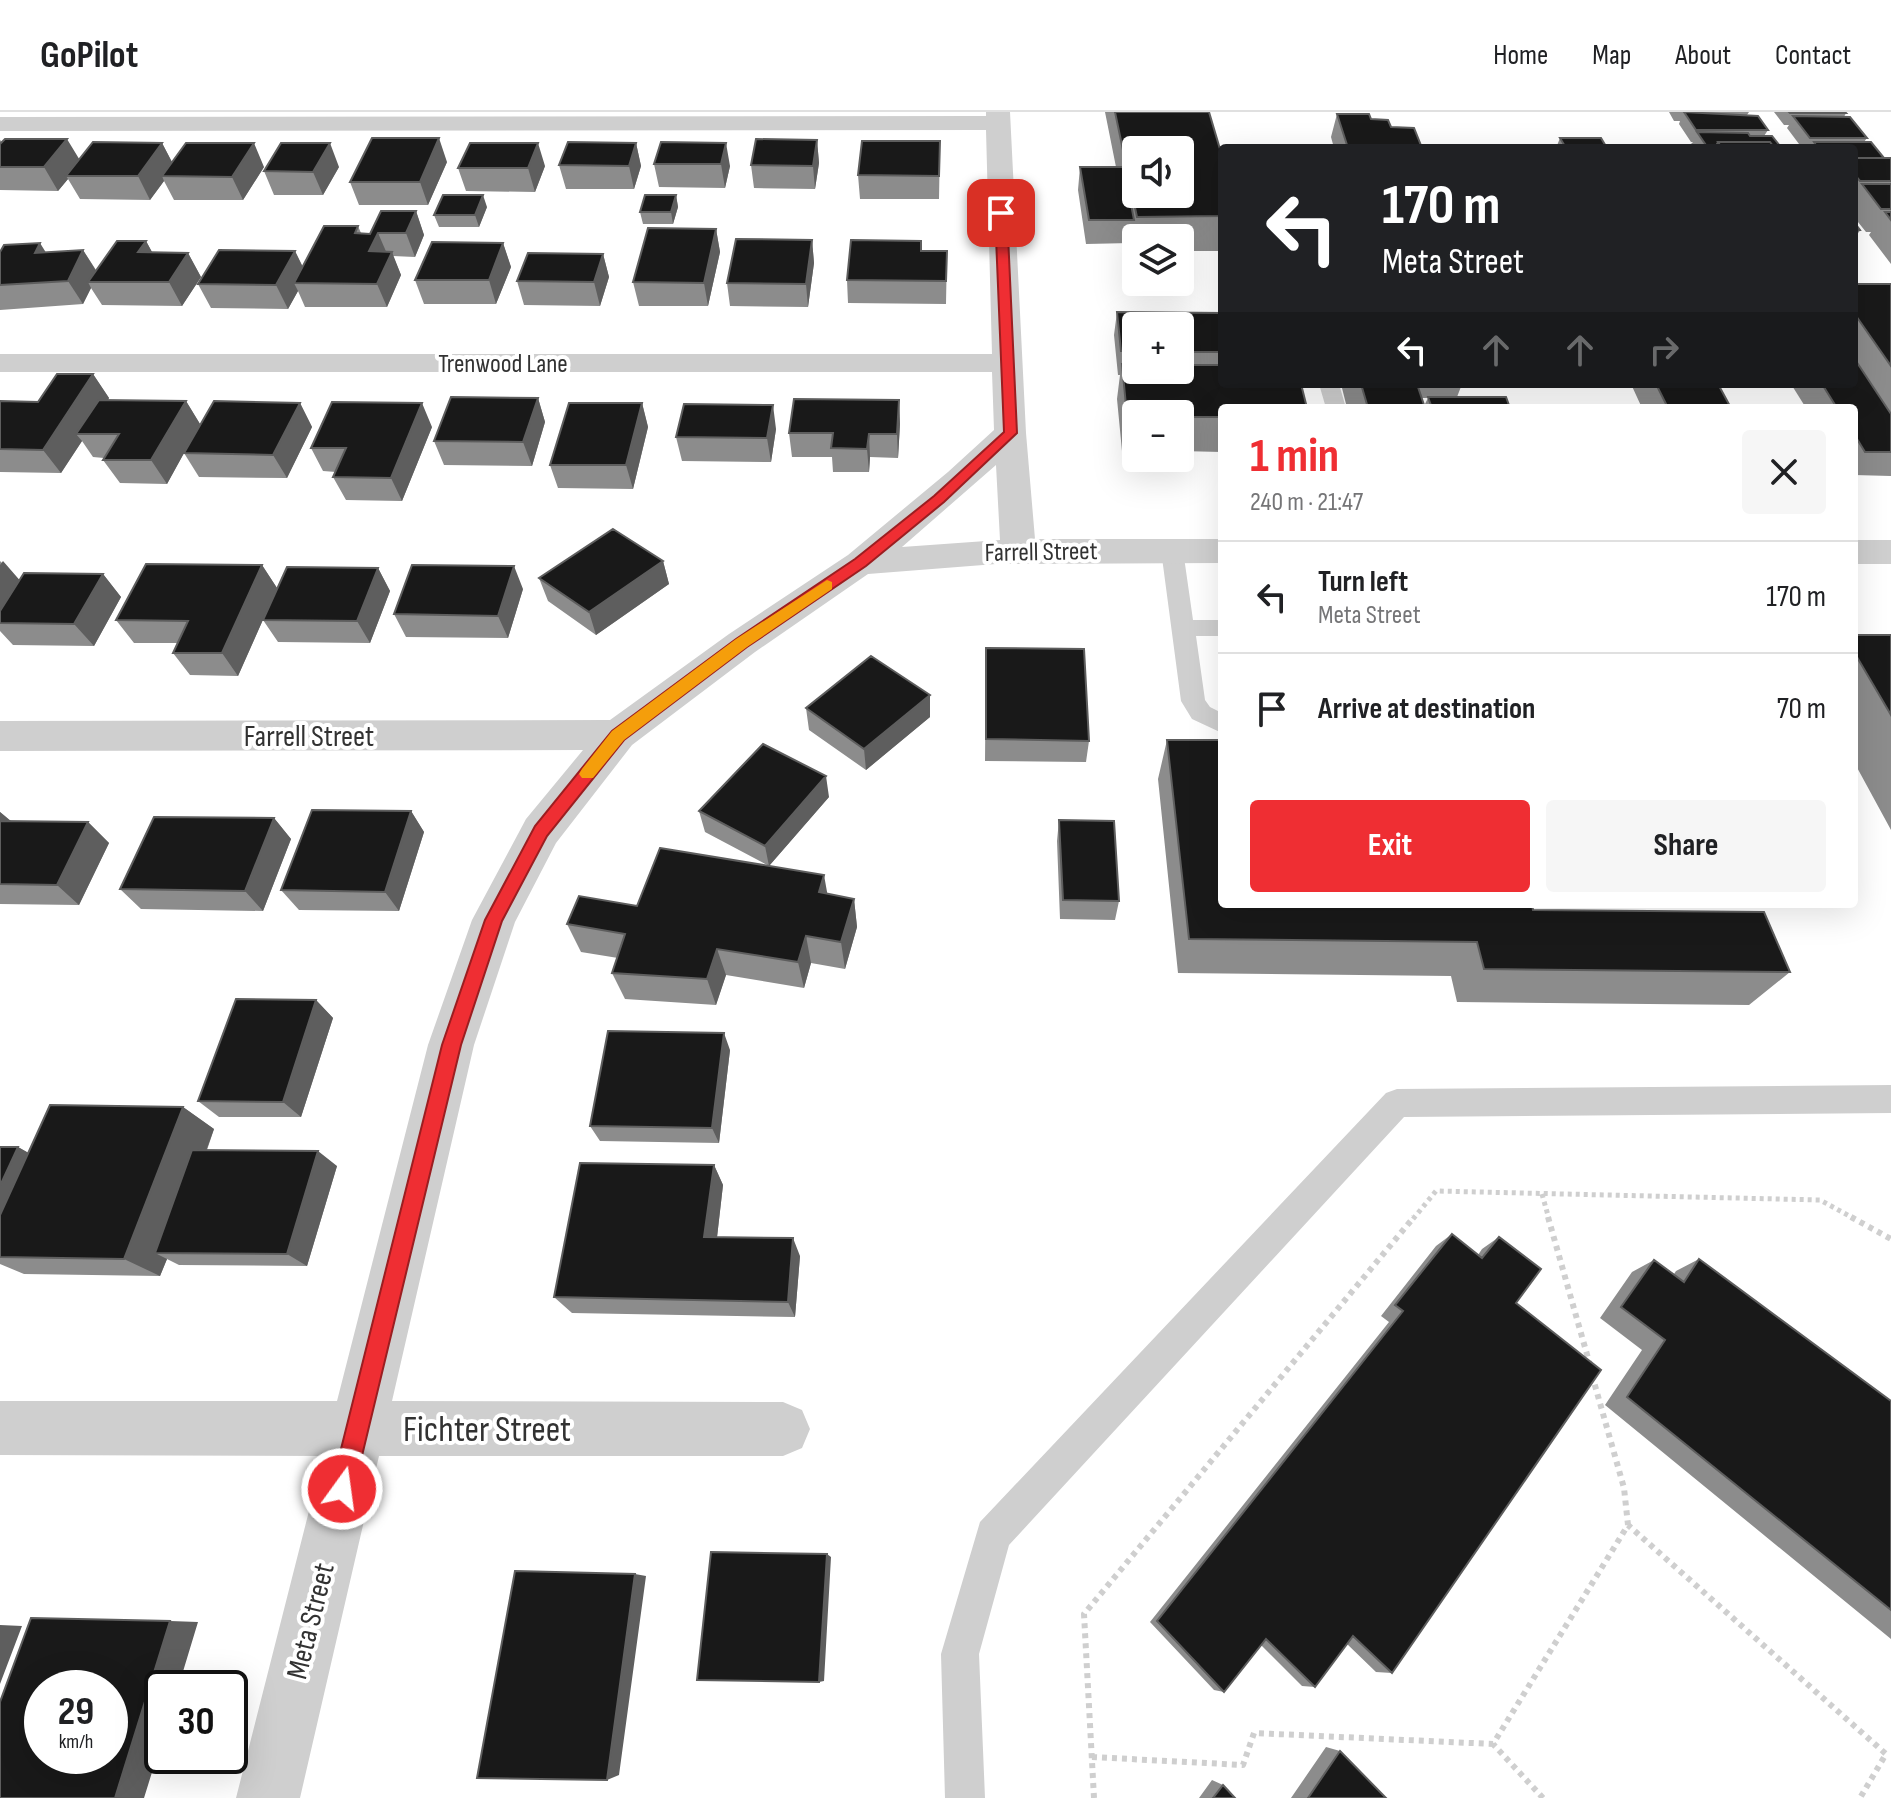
<!DOCTYPE html>
<html lang="en">
<head>
<meta charset="utf-8">
<style>
  :root { --surface:#fff; --page:#f6f6f6; --text:#202124; --muted:#757577; --line:#e0e0e0; --accent:#ef2e33 }
  body { margin:0; font-family:"Sofia Sans Condensed",sans-serif; background:var(--page); color:var(--text); height:100vh; display:flex; flex-direction:column; font-size:30px; white-space:nowrap }
  * { box-sizing:border-box; margin:0 }
  p { font-size:26px; color:var(--muted) }
  .icon { flex:none; width:44px; height:44px; fill:none; stroke:currentColor; stroke-width:2; stroke-linecap:round; stroke-linejoin:round }
  .map { position:relative; flex:1; overflow:hidden }
  .panel { position:absolute; left:1218px; top:292px; width:640px; height:504px; display:flex; flex-direction:column; background:var(--surface); border-radius:8px; box-shadow:0 8px 32px #0002 }
  .panel>* { flex:none }
  .banner { position:absolute; left:1218px; top:32px; width:640px; height:244px; border-radius:8px; box-shadow:0 8px 32px #0002; background:#202124; color:#fff; overflow:hidden }
  .controls { position:absolute; left:1122px; top:24px; display:grid; gap:16px }
  .controls a { display:grid; place-items:center; width:72px; height:72px; border-radius:8px; background:var(--surface); box-shadow:0 8px 32px #0002; font-size:40px }
  .speed { position:absolute; left:24px; top:1558px; display:flex; gap:16px; font-size:40px; font-weight:700; text-align:center }
  .speed>* { display:grid; place-content:center; width:104px; height:104px; border-radius:50%; background:var(--surface); box-shadow:0 8px 32px #0002; line-height:1 }
  .speed small { font-size:20px; font-weight:400 }
  .speed .limit { border:4px solid #111; border-radius:12px; background:#fff; color:#111 }
  .pin { position:absolute; display:grid; place-items:center; width:68px; height:68px; color:#fff; margin:-34px; border-radius:16px; box-shadow:0 4px 12px #0006 }
  .me { position:absolute; width:88px; margin:-44px; rotate:14deg; stroke-linejoin:round; filter:drop-shadow(0 0 6px #0008) }
  .turn { display:flex; align-items:center; gap:28px; height:168px; padding:0 32px; font-size:36px }
  .turn .icon { width:104px; height:104px; stroke-width:2.5 }
  .turn b { display:block; font-size:56px; line-height:68px }
  .lanes { display:flex; align-items:center; height:76px; padding:0 32px; background:#0003; justify-content:center; gap:40px; direction:ltr }
  .lanes .off { opacity:.35 }
  .round { display:grid; place-items:center; flex:none; width:84px; height:84px; border-radius:8px; background:var(--page) }
  .summary { display:flex; align-items:center; justify-content:space-between; height:136px; padding:0 32px }
  h1 { font-size:48px; font-weight:700; line-height:60px; color:var(--accent) }
  .primary-button { display:flex; gap:16px; margin-top:auto; padding:16px 32px }
  .primary-button a { flex:1; height:92px; border-radius:8px; background:var(--accent); color:#fff; font-size:32px; font-weight:700; line-height:92px; text-align:center }
  .primary-button a+a { background:var(--page); color:var(--text) }
  ul { padding:0; list-style:none }
  li { display:flex; align-items:center; gap:24px; height:112px; padding:0 32px; border-top:2px solid var(--line) }
  li div { flex:1 }
  li b { display:block; font-size:30px }
  li em { font-style:normal }
  header { display:flex; align-items:center; gap:48px; box-sizing:border-box; height:112px; padding:0 40px; background:var(--surface); border-bottom:2px solid var(--line) }
  header strong { font-size:38px }
  nav { display:flex; gap:44px; margin-inline-start:auto; font-size:28px }
  .map>svg:first-child { display:block }
</style>
</head>
<body>
<header>
<strong>GoPilot</strong>
<nav><a>Home</a><a>Map</a><a>About</a><a>Contact</a></nav>
</header>
<div class="map">
<svg width="1891" height="1686" viewBox="0 0 1891 1686">
  <rect width="100%" height="100%" fill="#fff"/>
  <g fill="none" stroke-linecap="round" stroke-linejoin="round">
    <path stroke="#cfcfcf" stroke-width="5" stroke-dasharray="4 4" stroke-linecap="butt" d="M1542,1082L1549,1107
      M1413,1107L1436,1079L1820,1088L1855,1107"/>
    <path stroke="#cfcfcf" stroke-width="6" stroke-dasharray="5 5" stroke-linecap="butt" d="M1548,1105L1590,1253
      M1851,1105L1891,1127
      M1592,1263L1624,1376L1628,1413
      M1092,1645L1243,1653L1254,1621L1493,1632
      M1094,1686L1084,1502L1414,1105
      M1543,1686L1493,1632L1628,1413L1886,1642L1860,1686"/>
    <path fill="#cfcfcf" fill-rule="evenodd" d="M1319,272H1339L1346,296H1326Z
      M1172,431L1180,433L1183,438L1193,508H1222V524H1196L1205,588L1210,595L1222,601V621L1192,607L1181,589L1161,438L1164,433Z
      M1891,973V1001L1404,1005L1009,1433L979,1542L985,1686H945L941,1542L980,1410L1386,981L1397,977Z"/>
    <path fill="#cfcfcf" fill-rule="evenodd" d="M986,0H1010L1026,321L1035,427H1222V451L996,452L868,462L755,540L632,633L556,731L515,810L474,933L392,1289L783,1290L802,1298L810,1317L802,1336L783,1344H379L300,1686H236L323,1344L0,1343V1289H337L428,933L472,808L526,707L583,638L0,639V609L610,608L729,522L848,443L948,360L994,318L992,260H0V242H992L986,18L0,19V5L986,4ZM996,353L1000,428L902,435Z
      M1854,428H1891V452H1854Z"/>
  </g>
  <path fill="#8c8c8c" fill-rule="evenodd" d="M1105,0H1209L1222,44V139H1180V126H1136V140H1133L1131,131L1086,132L1078,78L1080,55H1116Z
    M1669,0H1749L1747,3L1768,18L1764,24L1780,34L1796,36H1694L1691,32L1693,30H1691L1679,12L1680,9H1674Z
    M1774,0H1845L1846,1L1844,5L1867,26L1864,30L1884,46H1891V152L1869,123L1871,120H1866L1854,105V36H1802L1787,16L1789,13H1784Z
    M1337,2L1371,7L1391,15L1422,36H1334L1331,25Z
    M1560,26L1607,36H1556Z
    M0,28L2,30L79,47L162,31L172,50L264,55L243,88H174L164,69L150,88L80,87L68,67L58,79L0,78Z
    M817,28L819,51L815,77L754,76L751,53Z
    M940,29L939,87H860L858,63Z
    M661,30L730,54L725,76L659,75L654,52Z
    M636,31L641,54L634,77H566L559,53Z
    M447,50L428,93H359L350,70Z
    M545,54L535,80L466,79L458,56Z
    M339,55L323,83H274L264,59Z
    M676,83L678,95L673,112H643L640,100Z
    M487,95L479,115H439L434,103Z
    M416,99L424,123L415,145L393,144L401,163L387,195H305L298,179L288,197L211,196L198,172L295,139L303,155L358,114L361,121L370,122Z
    M1854,110L1860,118L1854,128Z
    M716,117L720,140L708,194H639L633,170Z
    M812,128L814,151L808,195L730,194L727,171Z
    M146,129L152,140L188,141L201,165L182,194L102,193L91,176L83,192L0,198V140H46L83,138L96,158Z
    M921,129V139H947L946,192L848,191L847,168Z
    M503,131L511,155L496,192H424L415,168Z
    M603,142L609,165L600,194L524,193L517,169Z
    M1854,172H1891V364L1854,363V296H1806L1791,272H1854Z
    M1117,200L1222,201V340L1180,339V302H1136V339H1122L1117,287L1120,263H1118L1114,223ZM1136,214H1180V258H1136Z
    M93,262L109,286L108,288L186,289L200,312L300,291L312,315L287,366L199,365L184,341L167,372L120,371L103,348L104,346L93,345L82,329L61,361L0,360V289L38,290Z
    M1341,272H1462L1457,285L1510,296H1347ZM1422,286H1428L1424,294Z
    M1631,272H1718L1731,296H1642Z
    M538,286L545,310L532,354L444,353L434,329Z
    M899,288L900,312L898,346L870,345L869,360H833L832,345H792L789,321Z
    M642,291L648,315L633,377L558,376L550,353Z
    M432,315L402,389L346,388L333,365L336,360L323,359L311,336Z
    M776,317L771,350L682,349L676,325Z
    M0,449L19,468L103,462L121,485L94,534L13,533L0,519Z
    M663,449L669,472L596,523L548,489L539,466Z
    M262,453L277,476L238,564L190,563L173,541L177,531H134L116,508Z
    M378,456L390,479L370,531L278,530L263,508Z
    M523,477L508,526L406,525L394,502Z
    M1854,523H1891V718L1854,650Z
    M986,536L1089,629L1086,650L985,649Z
    M930,583V605L866,658L809,618L806,596Z
    M1167,628L1533,798L1790,860L1749,893L1457,890L1451,864L1178,861L1158,667Z
    M829,685L769,754L705,720L699,699Z
    M411,699L424,720L399,799L299,798L281,778Z
    M0,700L11,709L88,710L109,731L79,793L0,792Z
    M274,706L291,727L263,799L141,797L120,777Z
    M1059,708L1119,789L1115,808L1060,807L1057,729Z
    M827,782L854,787L857,815L845,857L811,851L804,876L726,863L716,893L625,887L612,861L618,846L581,840L567,812L637,794Z
    M316,888L333,906L301,1005H219L198,989Z
    M730,938L719,1031L600,1029L590,1014Z
    M183,995L214,1017L207,1038L337,1054L307,1154L179,1153L167,1147L160,1164L24,1162L0,1152V1035H18L28,1041Z
    M714,1053L723,1073L717,1125L800,1144L795,1205L572,1201L554,1185Z
    M1452,1122L1478,1143L1482,1137L1499,1125L1516,1191L1392,1561L1376,1560L1347,1532L1315,1575L1302,1574L1261,1533L1224,1580L1214,1578L1150,1510L1389,1210L1381,1204L1436,1134Z
    M1699,1147L1891,1289V1527L1605,1293L1642,1238L1600,1206L1632,1160L1654,1148L1674,1162L1676,1159Z
    M1326,1635L1340,1639L1386,1686H1291Z
    M1212,1668L1223,1673L1235,1686H1199Z"/>
  <path fill="#5e5e5e" d="M439,26L447,50L428,93L420,70Z
    M67,27L81,50L66,64L68,67L58,79L44,55Z
    M817,28L819,51L815,77L813,54Z
    M162,31L174,54L162,64L164,69L150,88L138,64Z
    M254,31L264,55L243,88L232,65Z
    M330,31L339,55L323,83L313,60Z
    M538,31L545,54L535,80L528,56Z
    M636,31L641,54L634,77L629,54Z
    M726,31L730,54L725,76L721,52Z
    M483,83L487,95L479,115L475,103Z
    M676,83L678,95L673,112L671,100Z
    M416,99L424,123L415,145L406,121Z
    M716,117L720,140L708,194L704,171Z
    M378,121L388,144L369,139Z
    M812,128L814,151L808,195L806,172Z
    M146,129L159,153L138,140Z
    M40,131L55,155L35,141Z
    M503,131L511,155L496,192L489,168Z
    M83,138L98,162L88,170L91,176L83,192L68,169Z
    M295,139L306,162L294,171L298,179L288,197L276,173Z
    M392,140L401,163L387,195L377,172Z
    M188,141L201,165L182,194L169,170Z
    M603,142L609,165L600,194L594,170Z
    M93,262L109,286L86,322H76L82,329L61,361L43,338Z
    M538,286L545,310L532,354L523,330Z
    M899,288L900,312L898,346L897,322Z
    M186,289L200,312L167,372L151,348Z
    M300,291L312,315L287,366L273,343Z
    M422,291L432,315L402,389L391,366Z
    M642,291L648,315L633,377L626,353Z
    M773,293L776,317L771,350L767,326Z
    M869,322L870,345L869,360L867,337Z
    M3,449L23,472L0,509V453Z
    M663,449L669,472L596,523L589,500Z
    M262,453L277,476L238,564L222,541Z
    M514,454L523,477L508,526L498,504Z
    M378,456L390,479L370,531L357,509Z
    M103,462L121,485L94,534L74,512Z
    M930,583V605L866,658L864,637Z
    M826,664L829,685L769,754L765,734Z
    M411,699L424,720L399,799L385,780Z
    M0,700L13,711L0,735Z
    M274,706L291,727L263,799L245,779Z
    M88,710L109,731L79,793L57,773Z
    M824,763L829,791L819,780Z
    M854,787L857,815L845,857L841,830Z
    M806,824L811,851L804,876L798,850Z
    M717,837L726,863L716,893L707,867Z
    M316,888L333,906L301,1005L283,990Z
    M724,921L730,938L719,1031L712,1016Z
    M183,995L214,1017L169,1141H155L167,1147L160,1164L124,1147Z
    M18,1035L45,1050L0,1145V1074Z
    M318,1039L337,1054L307,1154L287,1142Z
    M714,1053L723,1073L715,1143L704,1125Z
    M793,1126L800,1144L795,1205L788,1190Z
    M827,1442L831,1445L824,1569L819,1570Z
    M635,1462L646,1464L619,1663L607,1668Z
    M170,1509L198,1510L178,1576H162V1628L144,1686H115Z
    M0,1513L22,1514L0,1572Z"/>
  <path fill="#191919" stroke="#5e5e5e" stroke-width="2" fill-rule="evenodd" d="M1115,0H1209L1222,44V104L1137,105ZM1136,38H1180V82H1136Z
    M1684,0L1758,4L1768,18H1696Z
    M1789,0H1845L1846,1H1790Z
    M1337,2H1369L1371,7L1388,8L1391,15L1414,16L1422,36H1348Z
    M1793,4L1850,5L1867,26H1810Z
    M1697,20L1748,21L1750,24H1772L1780,34H1773L1770,30H1718L1715,36H1708Z
    M372,26H439L420,70H350Z
    M1560,26H1601L1607,36H1566Z
    M5,27H67L44,55H0V32Z
    M756,27L817,28L813,54L751,53Z
    M862,29H940L939,64L858,63Z
    M93,30L162,31L138,64H66Z
    M568,30L636,31L629,54L559,53Z
    M661,30L726,31L721,52H654Z
    M1718,30H1770L1773,34H1795L1796,36H1722Z
    M1814,30H1871L1884,46H1854V36H1818Z
    M186,31H254L232,65L162,64Z
    M281,31H330L313,60L264,59Z
    M470,31H538L528,56H458Z
    M1854,46H1891V69H1860L1854,62Z
    M1080,55H1124L1134,108H1089Z
    M1862,72H1891V97H1881Z
    M443,83H483L475,103H434Z
    M645,83H676L671,100H640Z
    M381,99H416L406,121H378L369,139L392,140L377,172L294,171L324,114H358L355,121L370,122Z
    M1885,100H1891V108Z
    M1854,110L1860,118L1854,119Z
    M648,116L716,117L704,171L633,170Z
    M736,127L812,128L806,172L727,171Z
    M851,128L921,129V139H947L946,169L847,168Z
    M117,129H146L138,140L188,141L169,170H88Z
    M432,130L503,131L489,168H415Z
    M40,131L35,141L83,138L68,169L0,173V140L4,133Z
    M219,138L295,139L276,173L198,172Z
    M528,141L603,142L594,170L517,169Z
    M1854,172H1891V254L1854,201Z
    M1117,200L1222,201V240H1180V214H1136V239H1121Z
    M1854,246L1891,302V340H1865L1854,322V296H1837L1822,272H1854Z
    M1122,252H1136V258H1180V253H1222V272H1301L1307,296H1222V305H1180V302H1136V304H1127Z
    M57,262H93L43,338L0,337V289L38,290Z
    M1361,272H1417L1425,296H1368Z
    M1656,272H1718L1731,296H1668Z
    M451,285L538,286L523,330L434,329Z
    M1428,285H1506L1510,296H1432Z
    M794,287L899,288L897,322H869L867,337L831,336L833,321H789Z
    M99,288L186,289L151,348H103L119,322H76Z
    M214,289L300,291L273,343L184,341Z
    M332,290L422,291L391,366L333,365L346,336H311Z
    M569,291H642L626,353H550Z
    M684,292L773,293L767,326L676,325Z
    M613,417L663,449L589,500L539,466Z
    M146,452L262,453L222,541H173L188,509L116,508Z
    M412,453L514,454L498,504L394,502Z
    M287,455L378,456L357,509L263,508Z
    M24,461L103,462L74,512L0,511V499Z
    M1854,523H1891V603L1854,540Z
    M986,536L1084,537L1089,629L986,627Z
    M871,544L930,583L864,637L806,596Z
    M1167,628H1222V792H1532L1533,798L1764,800L1790,860L1484,857L1477,830L1189,827Z
    M763,632L826,664L765,734L699,699Z
    M312,698L411,699L385,780L281,778Z
    M154,705L274,706L245,779L120,777Z
    M1059,708L1114,709L1119,789L1063,788Z
    M0,709L88,710L57,773L0,772Z
    M660,736L824,763L819,780L854,787L841,830L806,824L798,850L717,837L707,867L612,861L625,822L567,812L579,784L637,794Z
    M236,887L316,888L283,990L198,989Z
    M608,919L724,921L712,1016L590,1014Z
    M50,993L183,995L124,1147L0,1145V1103Z
    M0,1035H18L0,1074Z
    M192,1038L318,1039L287,1142L155,1141Z
    M580,1051L714,1053L704,1125L793,1126L788,1190L554,1185Z
    M1452,1122L1482,1146L1499,1125L1541,1157L1516,1191L1601,1258L1392,1561L1353,1524L1315,1575L1266,1527L1224,1580L1157,1509L1403,1199L1395,1193Z
    M1699,1147L1891,1289V1498L1627,1285L1665,1228L1621,1195L1654,1148L1684,1170Z
    M711,1440L827,1442L819,1570L697,1568Z
    M515,1459L635,1462L607,1668L477,1666Z
    M31,1506L170,1509L115,1686H0V1590ZM42,1576H110V1644H42Z
    M1340,1639L1386,1686H1308Z
    M1223,1673L1235,1686H1213Z"/>
  <path fill="#ef2e33" stroke="#9b1e21" stroke-width="2" d="M1001,98L1007,101L1017,321L944,390L866,454L747,535L624,628L547,724L502,809L461,933L354,1377L350,1386L342,1389L334,1386L331,1377L442,933L485,808L535,714L612,619L736,527L855,447L934,384L1004,320L995,101Z"/>
  <path fill="#f59e0b" d="M827,468L832,470V477L747,535L624,628L593,666H582L579,662L582,657L612,619L736,527Z"/>
  <g text-anchor="middle" stroke-width="8" stroke-linejoin="round" paint-order="stroke">
    <g font-size="26" fill="#323232" stroke="#fff">
      <text x="503" y="260">Trenwood Lane</text>
      <text transform="translate(1041 439) rotate(-1)" y="9">Farrell Street</text>
    </g>
    <g font-size="30" fill="#323232" stroke="#fff">
      <text x="309" y="634">Farrell Street</text>
      <text transform="translate(310 1509) rotate(-76)" y="10">Meta Street</text>
    </g>
    <g font-size="36" fill="#323232" stroke="#fff">
      <text x="487" y="1329">Fichter Street</text>
    </g>
  </g>
</svg>
<div class="controls">
<a><svg class="icon" aria-label="sound" viewBox="0 0 24 24"><path d="M4 9h4l5-4v14l-5-4H4zM17 9q2 3 0 6"/></svg></a>
<a><svg class="icon" aria-label="layers" viewBox="0 0 24 24"><path d="M12 4l9 5-9 5-9-5zM3 14l9 5 9-5"/></svg></a>
<a>+</a>
<a>−</a>
</div>
<div class="speed"><div>29<small>km/h</small></div><div class="limit">30</div></div>
<div class="pin" style="left:1001px;top:101px;background:#d93025"><svg class="icon" aria-label="arrive" viewBox="0 0 24 24"><path d="M6 21V4h12l-3 4 3 4H6"/></svg></div>
<svg class="me" style="left:342px;top:1377px" viewBox="-20 -20 40 40"><circle r="17" fill="#ef2e33" stroke="#fff" stroke-width="3"/><path d="M0-11L8 9 0 5-8 9z" fill="#fff"/></svg>
<div class="banner">
<div class="turn"><svg class="icon" aria-label="left" viewBox="0 0 24 24"><path d="M17 20v-9H6M10 6l-5 5 5 5"/></svg><div><b>170 m</b>Meta Street</div></div>
<div class="lanes"><svg class="icon" aria-label="left" viewBox="0 0 24 24"><path d="M17 20v-9H6M10 6l-5 5 5 5"/></svg><svg class="icon off" aria-label="ahead" viewBox="0 0 24 24"><path d="M12 20V5M6 11l6-6 6 6"/></svg><svg class="icon off" aria-label="ahead" viewBox="0 0 24 24"><path d="M12 20V5M6 11l6-6 6 6"/></svg><svg class="icon off" aria-label="right" viewBox="0 0 24 24"><path d="M7 20v-9h11M14 6l5 5-5 5"/></svg></div>
</div>
<section class="panel">
<div class="summary"><div><h1>1 min</h1><p>240 m · 21:47</p></div><a class="round"><svg class="icon" aria-label="close" viewBox="0 0 24 24"><path d="M6 6l12 12M18 6L6 18"/></svg></a></div>
<ul>
<li><svg class="icon" aria-label="left" viewBox="0 0 24 24"><path d="M17 20v-9H6M10 6l-5 5 5 5"/></svg><div><b>Turn left</b><p>Meta Street</p></div><em>170 m</em></li>
<li><svg class="icon" aria-label="arrive" viewBox="0 0 24 24"><path d="M6 21V4h12l-3 4 3 4H6"/></svg><div><b>Arrive at destination</b></div><em>70 m</em></li>
</ul>
<div class="primary-button"><a>Exit</a><a>Share</a></div>
</section>
</div>
</body>
</html>
